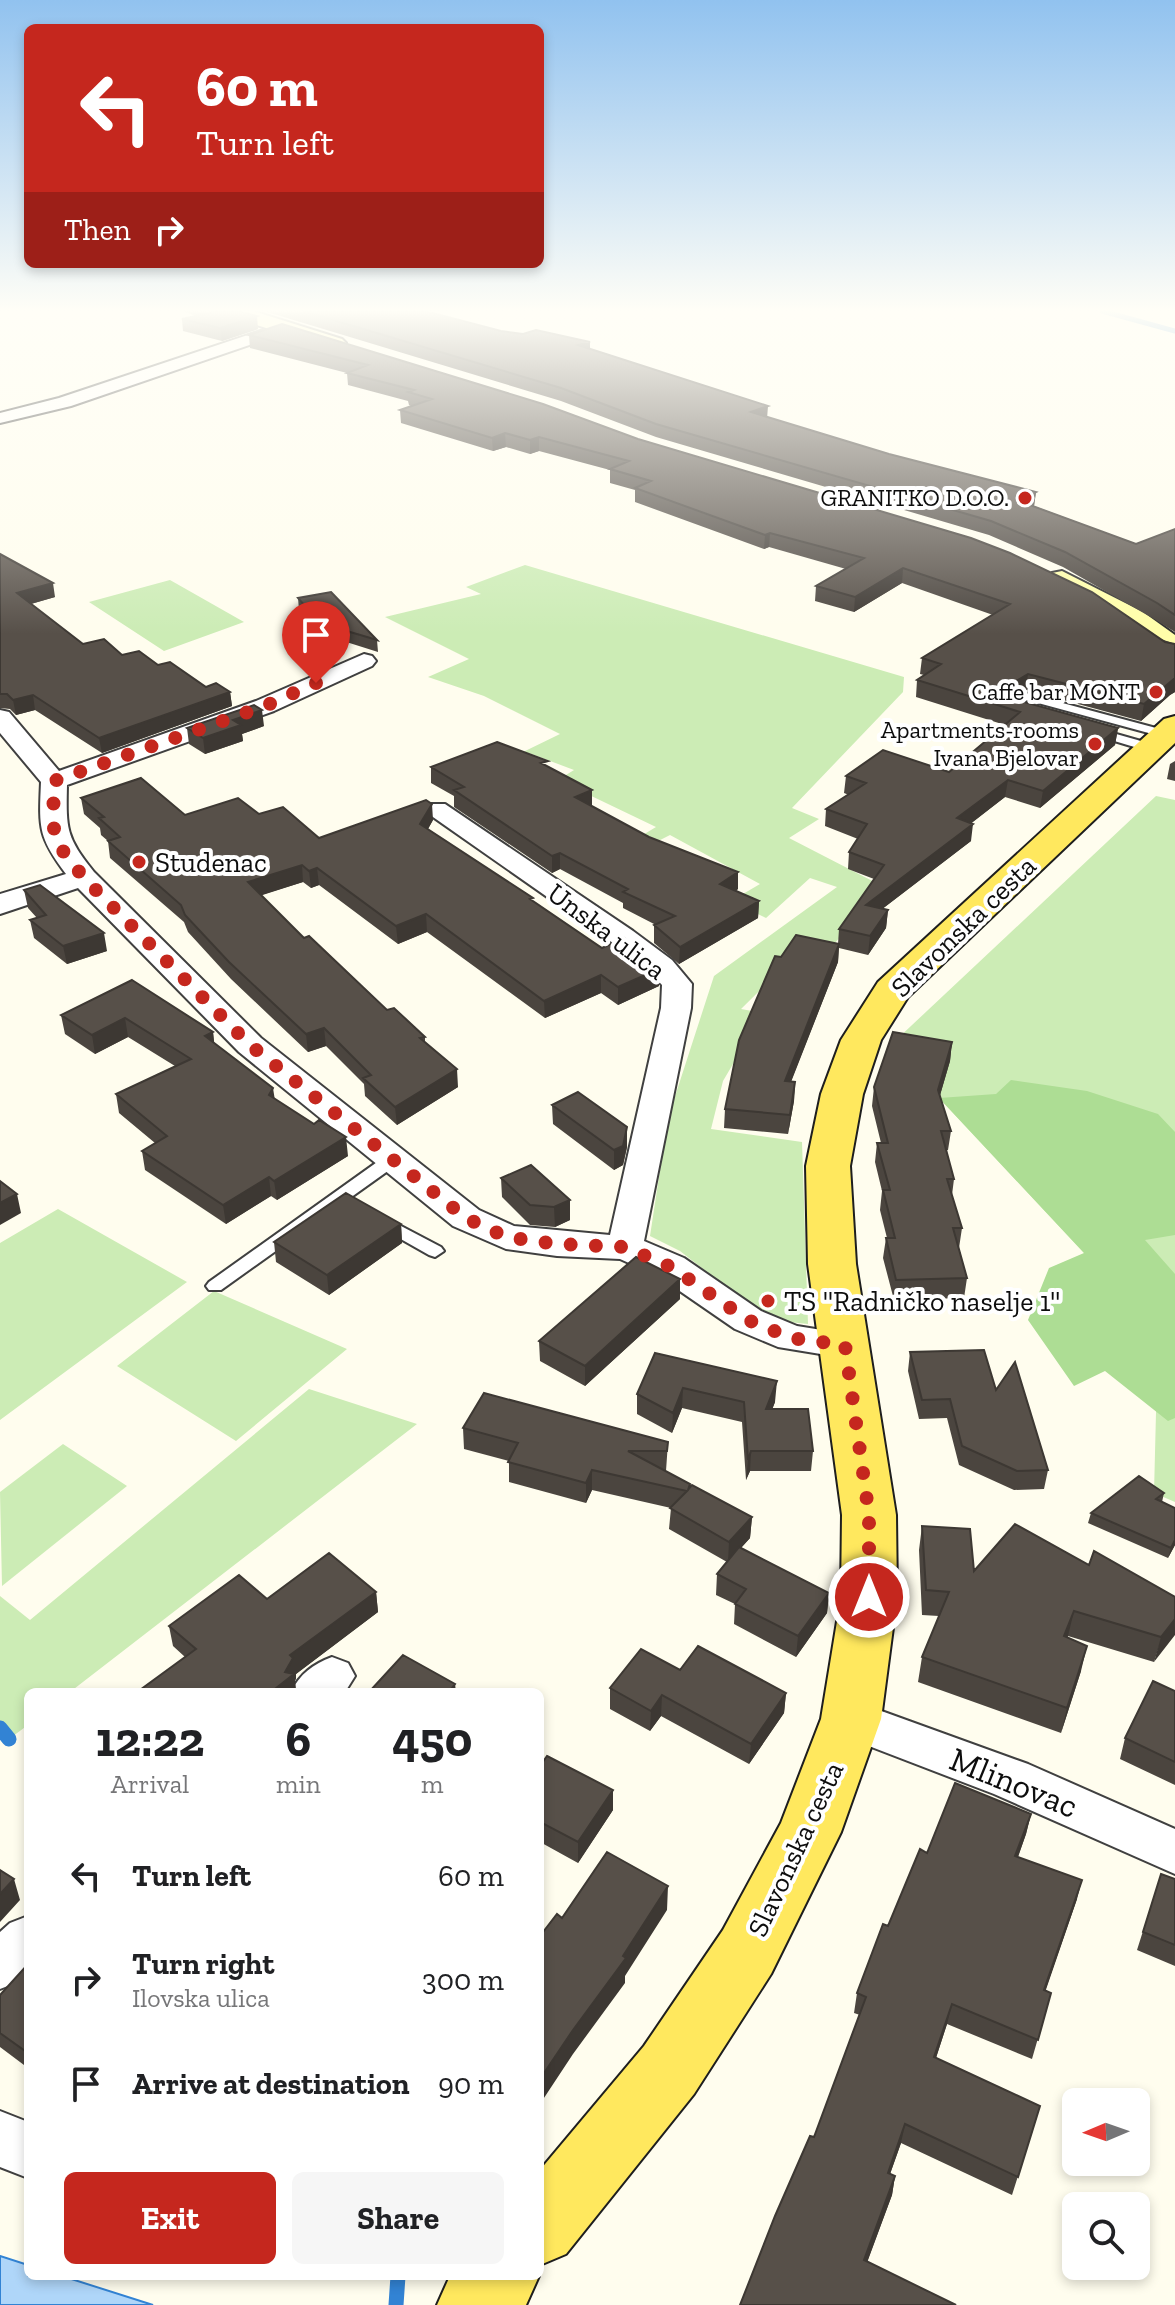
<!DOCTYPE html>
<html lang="en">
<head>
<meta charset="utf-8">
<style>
  :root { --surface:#fff; --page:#f6f6f6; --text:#202124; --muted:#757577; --accent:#c5271e }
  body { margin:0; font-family:"Zilla Slab",serif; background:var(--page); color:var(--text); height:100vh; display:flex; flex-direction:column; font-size:30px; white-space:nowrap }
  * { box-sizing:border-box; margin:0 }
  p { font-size:26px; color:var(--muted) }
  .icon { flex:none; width:44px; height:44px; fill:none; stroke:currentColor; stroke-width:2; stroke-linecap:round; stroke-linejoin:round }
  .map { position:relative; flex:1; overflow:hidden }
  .details { position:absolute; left:24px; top:1688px; width:520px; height:592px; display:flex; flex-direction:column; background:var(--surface); border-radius:12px; box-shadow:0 4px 12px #0003 }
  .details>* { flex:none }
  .guide { position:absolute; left:24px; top:24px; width:520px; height:244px; border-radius:12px; box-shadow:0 4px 12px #0003; background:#c5271e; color:#fff; overflow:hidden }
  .needle { width:52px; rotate:268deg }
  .buttons { position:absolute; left:1062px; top:2088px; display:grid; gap:16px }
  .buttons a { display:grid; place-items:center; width:88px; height:88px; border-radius:12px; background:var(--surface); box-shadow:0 4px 12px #0003; font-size:40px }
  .pin { position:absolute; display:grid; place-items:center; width:68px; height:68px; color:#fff; margin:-82px -34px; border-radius:50% 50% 50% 0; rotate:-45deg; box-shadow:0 0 8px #0007 }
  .pin .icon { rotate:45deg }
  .me { position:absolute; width:88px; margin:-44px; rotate:0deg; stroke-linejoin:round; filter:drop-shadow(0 0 6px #0008) }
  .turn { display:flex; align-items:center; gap:28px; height:168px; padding:0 40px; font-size:36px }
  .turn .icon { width:104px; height:104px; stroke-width:2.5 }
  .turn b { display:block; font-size:56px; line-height:68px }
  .then { display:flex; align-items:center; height:76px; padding:0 40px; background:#0003; gap:16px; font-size:30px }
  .eta { display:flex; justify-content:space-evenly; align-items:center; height:136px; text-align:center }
  .eta b { font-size:48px; font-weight:800; line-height:56px }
  .action { display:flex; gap:16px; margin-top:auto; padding:16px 40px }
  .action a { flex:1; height:92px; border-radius:12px; background:var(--accent); color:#fff; font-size:32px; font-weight:800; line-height:92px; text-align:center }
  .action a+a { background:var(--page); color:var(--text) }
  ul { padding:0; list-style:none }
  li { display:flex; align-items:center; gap:24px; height:104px; padding:0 40px }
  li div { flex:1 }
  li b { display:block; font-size:30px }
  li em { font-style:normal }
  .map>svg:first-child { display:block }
</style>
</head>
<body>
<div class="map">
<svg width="1175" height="2305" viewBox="0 0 1175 2305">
  <rect width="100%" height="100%" fill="#fffdee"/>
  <path fill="#ccecb5" d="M525,565L904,677L903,692L792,808L819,819L789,838L884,887L827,952L804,947L741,1009L763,1013L723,1081L711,1129L802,1142L808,1324L779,1321L762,1315L680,1251L650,1236L668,1118L714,976L837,887L810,878L766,918L731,901L760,884L670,835L623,859L611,854L656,827L558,780L574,770L529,753H521L560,734L484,696L428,677L469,659L385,617L481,594L466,587Z
    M170,580L244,622L164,651L89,602Z
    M1156,796L1175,800V1502L1154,1493L1158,1332L939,1098L895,1041Z
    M58,1209L187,1282L0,1420V1243Z
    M214,1291L347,1349L236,1441L117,1366Z
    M309,1389L417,1424L70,1692H28V1725L9,1739L0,1728V1596L30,1620Z
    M63,1444L127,1486L2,1586L0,1492Z"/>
  <path fill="#addd94" d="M1011,1080L1087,1091L1158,1114L1175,1132V1235L1145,1240L1175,1274V1418L1168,1421L1105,1371L1074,1386L1028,1320L1049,1268L1084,1253L939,1098L996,1094Z"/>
  <path fill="#afd6f9" stroke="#3283d4" stroke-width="2" d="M0,2256L28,2265V2276H62L153,2305H0Z"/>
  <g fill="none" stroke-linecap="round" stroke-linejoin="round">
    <path stroke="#3283d4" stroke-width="5" d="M1102,311L1175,331"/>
    <path stroke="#3283d4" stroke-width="15" d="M0,1728L9,1739
      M396,2305L398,2276"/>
    <defs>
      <path id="service" d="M1025,693L1171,732L1173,734L1167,738L1027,700L1018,707L1021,710L1019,712L1005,710V706Z
        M1095,728L1155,745L1157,748L1151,752L1091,734L1089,732Z
        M393,1154L399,1155L401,1159L399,1163L221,1290H209L206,1286L209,1282L387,1155Z
        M382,1216L441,1247L444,1251L435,1257L429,1255L376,1225L374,1221L376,1217Z"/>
      <path id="minor" d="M287,322L295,327L293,330L71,406L0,423V413L59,398Z
        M364,654L372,656L376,661L372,666L274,711L67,785C66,830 66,837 94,872L261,1038L479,1210L514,1226L610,1235L661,1008L662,985L650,972L613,943L423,810L427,804H445L633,931L672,960L692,984L691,1008L644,1241L684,1258L761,1311L797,1326L859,1336L864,1345L859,1354L845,1358L778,1347L735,1329L658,1276L620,1259L557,1256L506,1249L453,1226L239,1052L78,888L0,914V894L66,874C38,837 39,828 41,782L0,733V710L9,712L59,771L256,701Z
        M332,1657L348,1663L355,1676L345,1692H291C300,1674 313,1664 332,1657Z
        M851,1700L1028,1764L1175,1829V1874L994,1794L835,1733L828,1719L835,1705Z
        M28,1916V1973L18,1982L0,1989V1932L10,1923Z
        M0,2111L28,2122V2178L0,2167Z"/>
      <path id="secondary" d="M221,311H253L342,339L346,343L342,347H328L224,315Z
        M1062,571L1143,612L1175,635V658L1164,655L1123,624L1052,585L1048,579L1052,573Z"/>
      <path id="primary" d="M1175,716V743L908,997L881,1040L863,1094L850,1166L856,1264L896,1515L897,1597L881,1719L841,1832L771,1974L694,2094L566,2254L540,2265V2170L644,2046L723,1930L781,1823L821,1719L841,1597L842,1515L808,1264L806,1166L821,1094L841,1040L878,982L1164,719Z
        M450,2276H539L526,2305H437Z"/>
    </defs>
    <use href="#service" stroke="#404040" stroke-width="4"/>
    <use href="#minor" stroke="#404040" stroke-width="4"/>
    <use href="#secondary" stroke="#2f2f2f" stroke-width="4"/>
    <use href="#primary" stroke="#1e1e1e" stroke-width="4"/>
    <use href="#service" fill="#fff" fill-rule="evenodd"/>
    <use href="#minor" fill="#fff" fill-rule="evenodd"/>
    <use href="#secondary" fill="#fffea9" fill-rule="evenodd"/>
    <use href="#primary" fill="#ffe85e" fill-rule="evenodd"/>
  </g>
  <path fill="#4b453f" d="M184,311H239L258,329L222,341L183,331L182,319L195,316Z
    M264,311H425L501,331L590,349L767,417L889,454L1036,492L1034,506L1136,544L1175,529V632L1154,619L1063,567L989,535L656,437L561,401Z
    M282,324L1175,644V692L1170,695L1141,721L1026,690L1012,698L1118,728L1115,745L1040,808L1005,797L971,823V841L882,909L888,910L886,928L868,955L839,948L838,962L791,1081L795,1082L794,1101L788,1134L724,1128L725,1109L781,957L838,944L839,929L874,879L848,869L849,852L858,839L825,826L826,809L849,795L844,793L846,776L949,772L1005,725L916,697L917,680L924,675L920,674L922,658L993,615L902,583L854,612L815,601L816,586L846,569L769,547L764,549L635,502V490L610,483V470L539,451L530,454L506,447L493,451L401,423L400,410L411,406L409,405L408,401L348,385L347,373L250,348L249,335Z
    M0,554L55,597L31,604L83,644L158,665L206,687L230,692L232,706L102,753L35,710L16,715L10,709L0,708Z
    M298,598L377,640L378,652L321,634L299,610Z
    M264,726L242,734L243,741L205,754L189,744L187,728Z
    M1175,761V781L1167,779L1170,764Z
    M431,767H548L592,790V806L649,837L738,872V889L735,891L759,901L758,918L679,964L654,943V925H656L623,908V903L560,869L552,873L454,807V796L431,783Z
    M81,798L185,815L259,814L319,838L433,820L428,829L602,948L659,969V986L618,1005L601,993L545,1018L427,932L398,944L319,885L311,888L303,882L261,895L304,938L387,1010L425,1037V1042L458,1087L397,1125L365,1096L364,1084L326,1046L308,1052L231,979L188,932L184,922L110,858L108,841L101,835L100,828L84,814Z
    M24,890L107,951L67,964L34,938L30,920L37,918L28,908Z
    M132,980L213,1032L214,1043L274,1099L348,1156L277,1200L271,1196L226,1224L145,1170L142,1151L155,1143L119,1113L116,1094L175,1066L128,1037L95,1054L65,1034L61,1015Z
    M952,1042L950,1061L940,1095L951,1131L948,1150H946L954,1179L952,1195L962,1228L959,1248L967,1278L964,1298L894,1300L883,1258L886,1238H887L880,1210L882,1191L875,1162L877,1143H881L872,1106L874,1087Z
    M552,1105L627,1147L623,1165L614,1170L553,1124Z
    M501,1178L570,1200V1220L555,1227L530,1225L502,1197Z
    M401,1224L402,1243L329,1295L276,1262L274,1242Z
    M680,1279V1299L585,1386L540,1361L539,1341Z
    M910,1352L996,1390L1048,1470L1044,1489L1014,1490L959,1465L947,1418L919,1419L908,1371Z
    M655,1353L775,1402L772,1409L813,1451L811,1471H750L746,1480L742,1422L682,1408L672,1433L637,1414V1394Z
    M463,1428L668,1442L666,1471L690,1488L752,1517L750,1538L741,1548L829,1593L827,1613L796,1657L734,1624L735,1604L716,1595L717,1574L727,1562L669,1529L671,1508L592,1490L586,1503L509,1482V1461L464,1449Z
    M1164,1493L1162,1502L1175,1508V1545L1168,1558L1088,1523L1091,1513Z
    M922,1526L974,1571L1089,1565L1175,1597L1154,1662L1068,1636L1067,1637L1081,1671L1061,1733L918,1682L922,1657L939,1616L922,1615L919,1550Z
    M376,1592L378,1612L296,1674V1678L295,1681L296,1692H141L140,1690L185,1657L173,1646L169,1626L267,1599Z
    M680,1670L786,1693L784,1713L749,1764L661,1716L650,1731L610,1709V1688Z
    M1175,1691V1785L1120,1759L1125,1738Z
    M540,1766L613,1810L578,1863L540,1842Z
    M1031,1814L1026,1834L1018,1857L1077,1899L1045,1991L1051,1993L1032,2059L947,2024L936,2058L1040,2106L1012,2195L901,2143L890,2174L895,2176L892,2195L867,2262L740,2305L814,2137L860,2015L854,2013L857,1993L888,1926L927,1853Z
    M1161,1874L1175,1879V1966L1137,1950Z
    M28,1964V2068L0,2047V1995Z"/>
  <path fill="#3d3833" d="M257,316L258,329L222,341L220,328Z
    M590,342V354L578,345Z
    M768,406L767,419L751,412Z
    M505,433L506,447L493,451L492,438Z
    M539,437V451L530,454V440Z
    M1036,492L1034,506L1019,501Z
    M770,533L769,547L764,549L765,535Z
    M903,568L902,583L854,612L855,597Z
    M53,583L55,597L20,607L17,593Z
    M1028,674L1026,690L1003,703L1006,687Z
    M1175,678V692L1170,695L1141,721L1144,704Z
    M230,692L232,706L102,753L99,738Z
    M33,695L35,710L16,715L13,700Z
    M262,710L264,726L242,734L243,741L205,754L203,738L233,720Z
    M1118,728L1115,745L1040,808L1043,791Z
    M1008,780L1005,797L955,836L957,818Z
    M592,790V806L575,797Z
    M432,804L433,820L421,841L420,824Z
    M973,824L971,841L864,923L866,905Z
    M560,853V869L552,873V856Z
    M302,865L303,882L250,899L248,882Z
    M317,868L319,885L311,888L309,871Z
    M738,872V889L720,901V884Z
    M759,901L758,918L679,964L680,947Z
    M888,910L886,928L868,955L870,936Z
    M426,914L427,932L398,944L396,926Z
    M104,933L107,951L67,964L63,946Z
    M839,944L838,962L784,1100L785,1081Z
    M659,969V986L618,1005V987Z
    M601,975V993L545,1018L544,1001Z
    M125,1018L128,1037L95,1054L92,1035Z
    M324,1028L326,1046L308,1052L306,1034Z
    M213,1032L215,1050L205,1036Z
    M952,1042L950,1061L936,1109L938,1090Z
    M457,1069L458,1087L397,1125L395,1107Z
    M795,1082L794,1101L788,1134L790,1115Z
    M273,1088L276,1107L269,1095Z
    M627,1127V1147L623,1165L614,1170V1150Z
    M346,1137L348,1156L277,1200L274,1181Z
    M269,1177L271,1196L226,1224L223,1205Z
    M17,1194L21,1213L0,1225V1203Z
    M570,1200V1220L555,1227L554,1207Z
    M401,1224L402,1243L329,1295L327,1275Z
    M680,1279V1299L585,1386V1366Z
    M777,1381L775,1402L765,1429L766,1409Z
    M683,1388L682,1408L672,1433L673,1413Z
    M751,1451L750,1471L746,1480L748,1460Z
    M592,1470V1490L586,1503V1483Z
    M752,1517L750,1538L728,1562L729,1542Z
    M1175,1540V1545L1168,1558L1171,1548Z
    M376,1592L378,1612L296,1674V1678L295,1681L296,1692H271L285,1672L290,1655Z
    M829,1593L827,1613L796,1657L798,1636Z
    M1074,1611L1068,1636L1059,1661L1064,1636Z
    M1175,1619V1635L1154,1662L1161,1637Z
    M1087,1646L1081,1671L1061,1733L1067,1708Z
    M455,1684L456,1692H449Z
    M786,1693L784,1713L749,1764L751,1744Z
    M662,1695L661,1716L650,1731L651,1711Z
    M613,1790V1810L578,1863V1842Z
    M1031,1814L1026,1834L1011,1876L1015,1856Z
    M14,1879L20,1900L0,1922V1894Z
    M1082,1880L1077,1899L1039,2010L1044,1990Z
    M668,1886L667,1910L625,1976V1983L573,2054L540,2104V2079L623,1956Z
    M952,2004L947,2024L930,2076L934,2057Z
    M905,2124L901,2143L884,2191L888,2173Z
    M895,2176L892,2195L861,2279L864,2260Z"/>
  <path fill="#575049" stroke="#3d3833" stroke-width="2" d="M212,311H239L257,316L220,328L182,319L214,312Z
    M303,311H425L501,331L523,334L536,330L590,342L578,345L768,406L751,412L889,454L1036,492L1019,501L1136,544L1175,529V615L1157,603L1065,552L991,521L656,424L561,388Z
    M282,324L543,404L638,439L971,538L1010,553L1092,592L1165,642L1175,644V678L1144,704L1028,674L1006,687V697L1118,728L1043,791L1008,780L957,818L973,824L866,905L888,910L870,936L839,929L884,865L849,852L867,824L826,809L866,783L846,776L883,750L949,772L1020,712L917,680L941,664L922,658L1010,604L903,568L855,597L816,586L864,558L770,533L765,535L635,488L651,481L610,469L629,461L539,437L530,440L505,433L492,438L400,410L432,399L408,392L414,390L347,373L368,365L249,335Z
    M0,554L53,583L17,593L83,644L104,639L122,655L139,651L158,665L170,662L206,687L216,683L230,692L99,738L33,695L13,700L7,694H0Z
    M331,592L377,640L320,623L298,598Z
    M254,705L262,710L233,720L241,725L203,738L187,728Z
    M497,742L548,761L541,763L592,790L575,797L649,837L738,872L720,884L759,901L680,947L654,925L675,916L623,892L628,889L560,853L552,856L454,790L464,787L431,767Z
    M141,778L185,815L238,798L259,814L283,807L319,838L426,800L432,804L420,824L533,898L530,899L602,948L624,938L659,969L618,987L601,975L544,1001L426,914L396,926L317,868L309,871L302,865L248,882L304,938L309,936L387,1010L394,1008L425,1037L420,1038L457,1069L395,1107L363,1078L371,1075L324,1028L306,1034L229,962L185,915L181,905L108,841L120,837L99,818L104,817L81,798Z
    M40,885L104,933L63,946L30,920L46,915L24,890Z
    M796,935L839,944L785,1081L795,1082L790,1115L725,1109L739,1040L775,956L781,957Z
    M132,980L213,1032L205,1036L273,1088L269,1095L314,1124L319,1120L346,1137L274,1181L269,1177L223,1205L142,1151L167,1136L116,1094L191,1059L125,1018L92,1035L61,1015Z
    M893,1032L952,1042L938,1090L951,1131H941L954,1179H947L962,1228H953L967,1278L896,1280L886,1238H895L883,1190H890L877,1143H888L874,1087Z
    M578,1092L627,1127L623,1146L614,1150L552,1105Z
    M531,1165L570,1200L554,1207L530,1205L501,1178Z
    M0,1181L17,1194L0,1203Z
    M346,1193L401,1224L327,1275L274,1242Z
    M636,1257L680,1279L585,1366L539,1341Z
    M984,1350L996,1390L1015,1362L1048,1470L1017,1471L962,1446L950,1399L922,1400L910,1352Z
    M655,1353L777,1381L766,1409H808L813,1451H751L748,1460L744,1402L683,1388L673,1413L637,1394Z
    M484,1393L668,1442L667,1451H628L690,1484L688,1490L692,1485L752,1517L729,1542L670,1508L687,1491L592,1470L586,1483L508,1462L518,1443L463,1428Z
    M1139,1476L1164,1493L1156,1499L1175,1508V1540L1171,1548L1091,1513Z
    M1015,1524L1089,1565L1094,1551L1175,1597V1619L1161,1637L1074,1611L1064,1636L1087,1646L1067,1708L922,1657L949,1592L926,1590L922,1526L970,1529L974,1571Z
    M739,1547L829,1593L798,1636L735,1604L746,1589L717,1574Z
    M329,1553L376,1592L290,1655L293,1658L285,1672L294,1674L271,1692H143L140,1690L196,1649L169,1626L239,1575L267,1599Z
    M698,1646L786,1693L751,1744L662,1695L651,1711L610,1688L641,1649L680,1670Z
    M403,1655L455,1684L449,1692H369Z
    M1153,1681L1175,1691V1762L1125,1738Z
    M547,1756L613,1790L578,1842L540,1822V1766Z
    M955,1783L1031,1814L1015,1856L1082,1880L1044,1990L1051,1993L1038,2040L952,2004L934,2057L1040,2106L1018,2177L905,2124L888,2173L895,2176L864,2260L956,2305H740L775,2216L810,2136L814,2137L866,1997L857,1993L883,1924L888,1926L920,1849L927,1853Z
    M607,1852L668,1886L623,1956L626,1958L573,2030L540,2079V1936L557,1914L562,1918Z
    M0,1870L14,1879L0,1894Z
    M1161,1874L1175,1879V1945L1143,1932Z
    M28,1964V2053L0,2033V1995Z"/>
  <linearGradient id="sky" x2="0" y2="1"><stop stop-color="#91c2ef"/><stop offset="0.49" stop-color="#fffef7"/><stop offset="1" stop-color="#fffef7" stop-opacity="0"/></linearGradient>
  <rect width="1175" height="634" fill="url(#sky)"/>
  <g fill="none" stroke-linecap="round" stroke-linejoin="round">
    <path stroke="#c5271e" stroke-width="14" stroke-dasharray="0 25.2" d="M316,683L265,706L54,781L53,825L59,846L84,878L250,1045L466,1218L506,1237L557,1244L625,1247L671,1267L748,1320L791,1338L845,1345L869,1515V1597"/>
  </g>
  <g fill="#c5271e" stroke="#fff" stroke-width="3">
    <circle cx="1025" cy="498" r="8"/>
    <circle cx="1156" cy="692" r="8"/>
    <circle cx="1095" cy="744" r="8"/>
    <circle cx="139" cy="862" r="8"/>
    <circle cx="768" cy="1301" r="8"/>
  </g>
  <g text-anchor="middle" stroke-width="8" stroke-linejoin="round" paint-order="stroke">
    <g font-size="24" fill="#0d0d0d" stroke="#fff" text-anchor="end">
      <text x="1009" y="506">GRANITKO D.O.O.</text>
      <text x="1140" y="700">Caffe bar MONT</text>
      <text x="1079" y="738">Apartments-rooms<tspan x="1079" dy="28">Ivana Bjelovar</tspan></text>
    </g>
    <g font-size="28" fill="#0d0d0d" stroke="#fff" text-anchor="start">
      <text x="155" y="872">Studenac</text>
      <text x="784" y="1311">TS "Radničko naselje 1"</text>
    </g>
    <g font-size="28" fill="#0d0d0d" stroke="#fff">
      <text transform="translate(963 926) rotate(-44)" y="10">Slavonska cesta</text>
      <text transform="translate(607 931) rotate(37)" y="10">Unska ulica</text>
      <text transform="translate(795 1849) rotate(-65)" y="10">Slavonska cesta</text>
    </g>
    <g font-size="34" fill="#0d0d0d" stroke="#fff">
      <text transform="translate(1014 1782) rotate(22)" y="12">Mlinovac</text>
    </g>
  </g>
</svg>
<div class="buttons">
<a><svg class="needle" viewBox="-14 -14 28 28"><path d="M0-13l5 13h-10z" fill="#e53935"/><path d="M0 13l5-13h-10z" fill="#757577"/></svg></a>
<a><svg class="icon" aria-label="search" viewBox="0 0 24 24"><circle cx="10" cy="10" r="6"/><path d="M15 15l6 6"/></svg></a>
</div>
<div class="pin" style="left:316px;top:683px;background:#d93025"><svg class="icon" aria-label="arrive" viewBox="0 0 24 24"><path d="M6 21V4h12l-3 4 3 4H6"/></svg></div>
<svg class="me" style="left:869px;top:1597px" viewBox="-20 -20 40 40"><circle r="17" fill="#c5271e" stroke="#fff" stroke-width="3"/><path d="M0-11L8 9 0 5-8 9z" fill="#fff"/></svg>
<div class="guide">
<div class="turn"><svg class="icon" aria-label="left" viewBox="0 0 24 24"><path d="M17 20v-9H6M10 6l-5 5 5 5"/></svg><div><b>60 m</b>Turn left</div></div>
<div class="then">Then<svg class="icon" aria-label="right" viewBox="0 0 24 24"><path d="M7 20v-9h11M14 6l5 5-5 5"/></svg></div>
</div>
<section class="details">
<div class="eta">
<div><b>12:22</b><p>Arrival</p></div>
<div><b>6</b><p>min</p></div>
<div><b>450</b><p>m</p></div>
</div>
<ul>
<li><svg class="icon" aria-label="left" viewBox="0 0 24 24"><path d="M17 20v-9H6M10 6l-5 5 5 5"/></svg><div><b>Turn left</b></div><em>60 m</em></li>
<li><svg class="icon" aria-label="right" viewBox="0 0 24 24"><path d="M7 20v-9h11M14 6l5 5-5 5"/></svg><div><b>Turn right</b><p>Ilovska ulica</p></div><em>300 m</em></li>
<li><svg class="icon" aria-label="arrive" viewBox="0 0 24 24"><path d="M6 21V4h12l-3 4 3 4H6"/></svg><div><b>Arrive at destination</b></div><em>90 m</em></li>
</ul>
<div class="action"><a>Exit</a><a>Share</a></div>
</section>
</div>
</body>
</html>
